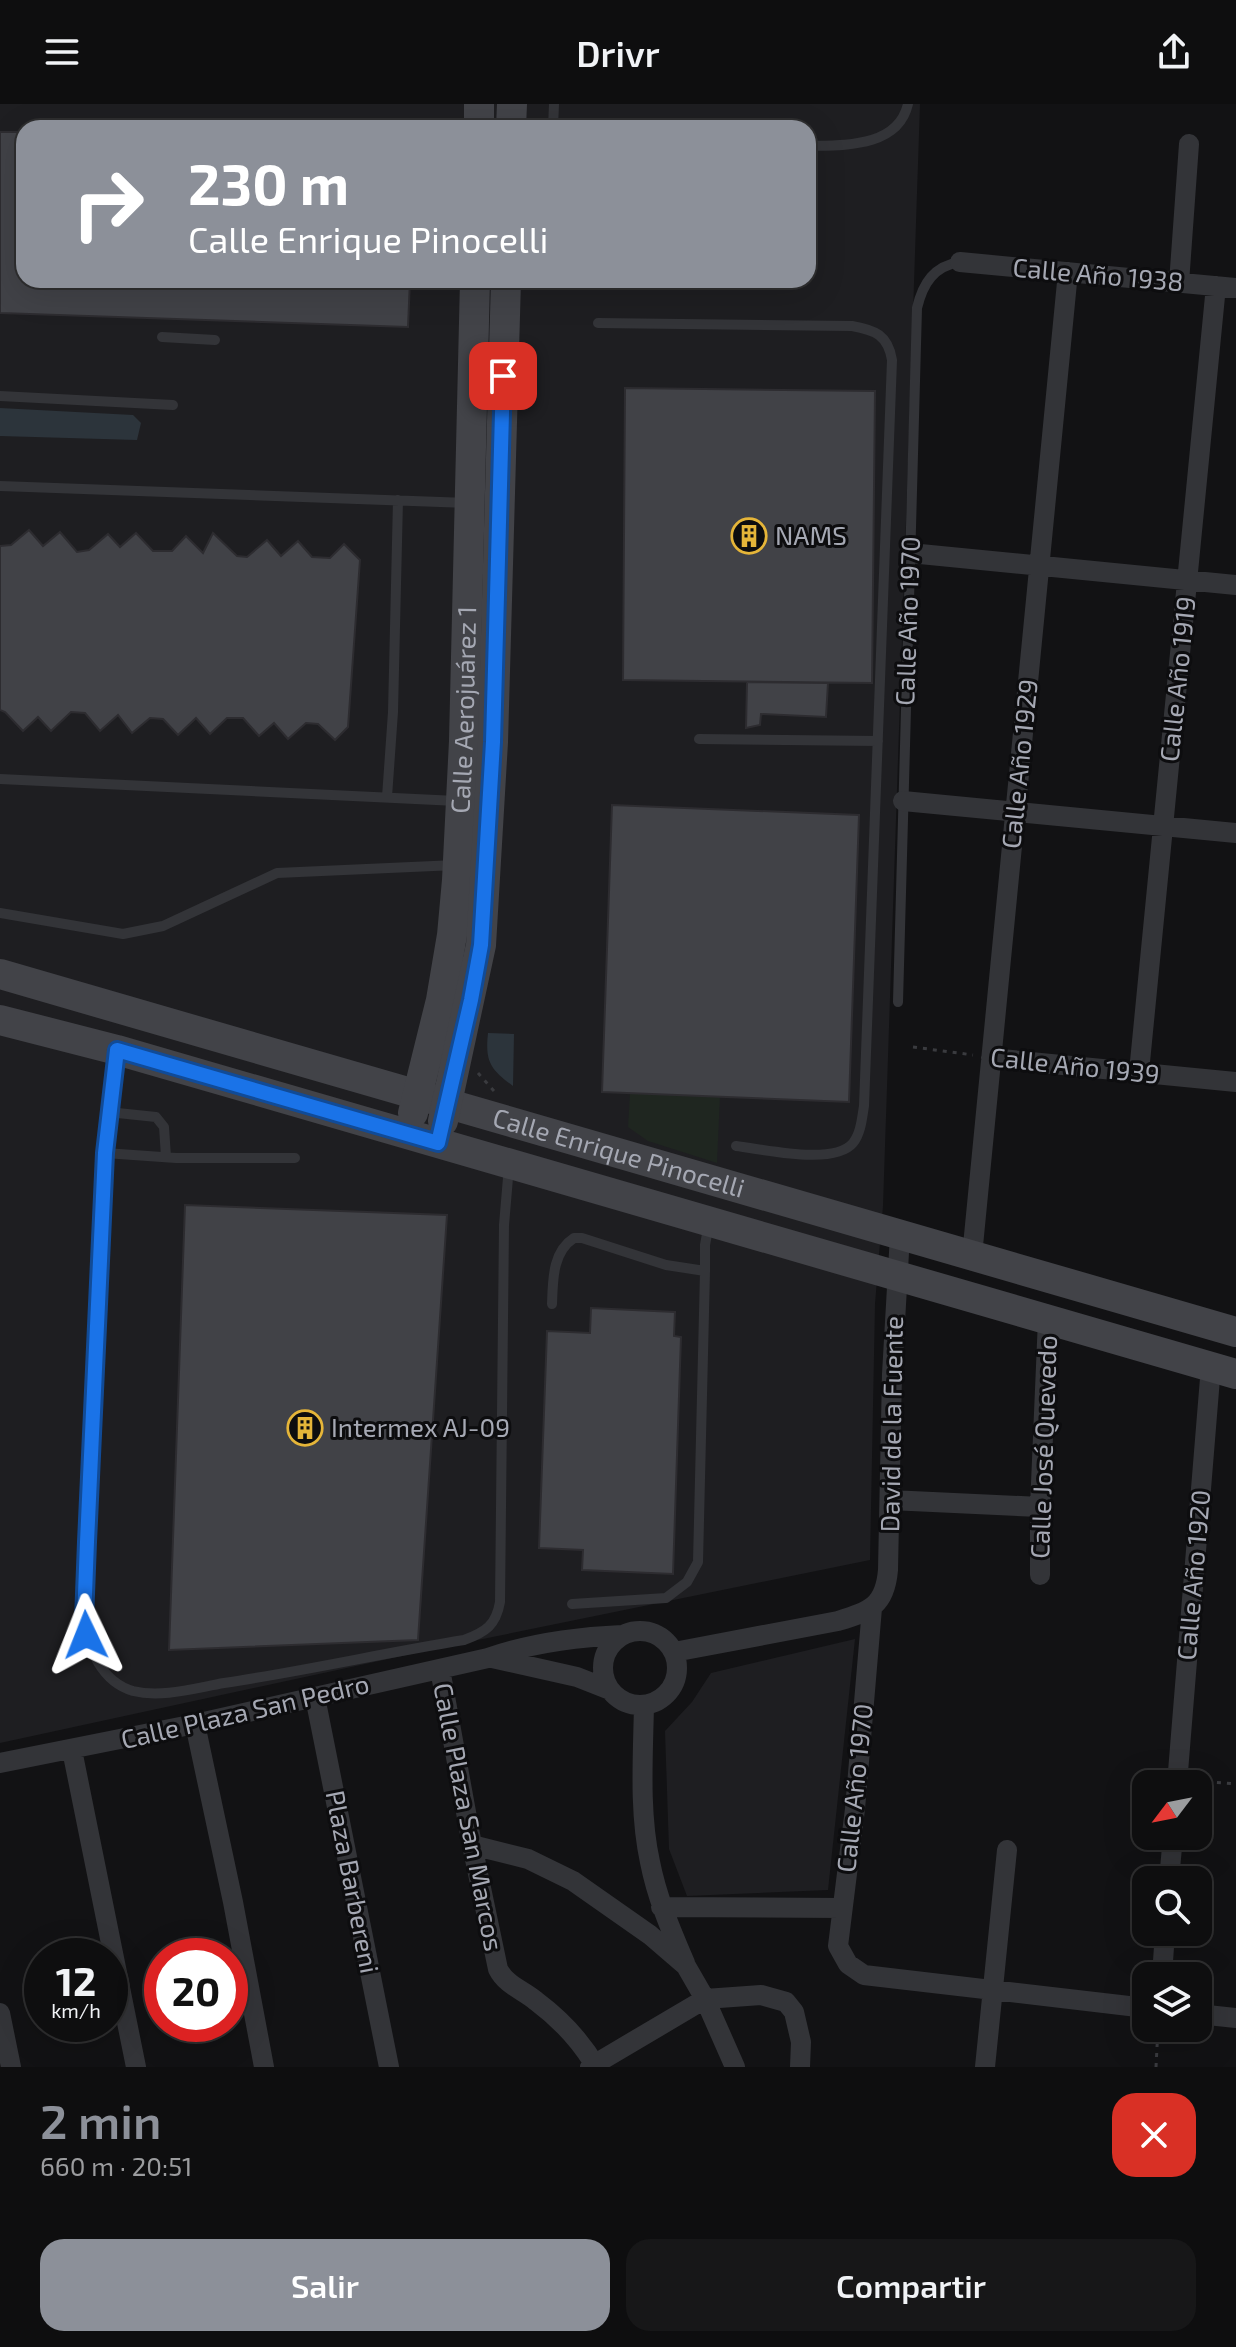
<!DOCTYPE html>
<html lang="es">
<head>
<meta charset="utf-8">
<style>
  :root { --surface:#0e0e0f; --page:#171718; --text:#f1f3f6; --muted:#9b9c9e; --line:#2e2e2f; --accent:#8c9099 }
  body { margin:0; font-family:"Exo 2",sans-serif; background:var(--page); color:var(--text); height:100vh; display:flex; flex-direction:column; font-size:30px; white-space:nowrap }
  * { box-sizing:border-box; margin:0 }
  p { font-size:26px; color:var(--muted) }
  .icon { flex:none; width:44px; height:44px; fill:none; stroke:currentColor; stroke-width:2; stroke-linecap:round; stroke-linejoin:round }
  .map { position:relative; height:1963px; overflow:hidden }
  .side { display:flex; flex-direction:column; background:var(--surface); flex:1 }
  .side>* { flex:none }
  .banner { position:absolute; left:16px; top:16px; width:800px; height:168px; border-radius:24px; box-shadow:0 8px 32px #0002,0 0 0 2px var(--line); background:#8c9099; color:#fff; overflow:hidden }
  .needle { width:52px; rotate:238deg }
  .controls { position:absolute; left:1132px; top:1666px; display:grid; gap:16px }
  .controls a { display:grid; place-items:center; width:80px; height:80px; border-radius:16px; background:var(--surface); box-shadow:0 8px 32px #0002,0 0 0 2px var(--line); font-size:40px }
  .speed { position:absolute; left:24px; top:1834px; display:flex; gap:16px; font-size:40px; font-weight:700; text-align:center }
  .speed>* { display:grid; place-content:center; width:104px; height:104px; border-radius:50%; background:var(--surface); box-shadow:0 8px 32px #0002,0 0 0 2px var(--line); line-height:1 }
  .speed small { font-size:20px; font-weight:400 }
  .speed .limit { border:12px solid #d22; background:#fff; color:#111 }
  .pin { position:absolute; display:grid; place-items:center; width:68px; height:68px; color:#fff; margin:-34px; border-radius:16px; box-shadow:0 4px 12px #0006 }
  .me { position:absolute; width:88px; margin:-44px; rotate:358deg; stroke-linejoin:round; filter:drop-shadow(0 0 6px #0008) }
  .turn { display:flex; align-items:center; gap:28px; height:168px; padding:0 40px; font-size:36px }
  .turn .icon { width:104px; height:104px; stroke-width:2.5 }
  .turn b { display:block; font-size:56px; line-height:68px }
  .round { display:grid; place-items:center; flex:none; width:84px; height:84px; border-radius:24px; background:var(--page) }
  .head { display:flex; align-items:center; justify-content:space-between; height:136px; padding:0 40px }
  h1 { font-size:48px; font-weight:600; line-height:60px; color:var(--accent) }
  .cta { display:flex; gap:16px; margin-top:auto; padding:16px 40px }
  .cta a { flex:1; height:92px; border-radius:24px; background:var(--accent); color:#fff; font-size:32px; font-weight:600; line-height:92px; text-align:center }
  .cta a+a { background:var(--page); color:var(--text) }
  header { display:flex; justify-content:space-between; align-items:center; height:104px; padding:0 40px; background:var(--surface); font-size:36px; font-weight:600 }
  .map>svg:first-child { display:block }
</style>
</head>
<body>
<header><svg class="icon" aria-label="menu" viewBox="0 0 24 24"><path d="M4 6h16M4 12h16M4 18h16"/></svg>Drivr<svg class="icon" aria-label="share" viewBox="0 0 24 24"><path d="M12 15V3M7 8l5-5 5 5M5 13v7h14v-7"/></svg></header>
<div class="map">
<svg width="1236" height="1963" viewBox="0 0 1236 1963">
  <rect width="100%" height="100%" fill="#121214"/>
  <path fill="#1e1e21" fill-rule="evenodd" d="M0,0H920L883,1102L875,1200L870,1456L453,1541L0,1639ZM24,24H808V176H24Z
    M855,1535L828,1786L687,1792L669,1745L665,1627L692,1598L711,1569Z"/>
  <path fill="#1f2620" d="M630,989L720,992L717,1059L648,1037L628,1023Z"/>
  <path fill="#2c343b" d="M0,304L133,311L141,319L137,336L0,332Z
    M488,929L514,930L513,982C490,965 485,957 488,929Z"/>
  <path fill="#414247" stroke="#2d2c30" stroke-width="2" d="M0,28H24V176H410L408,223L0,209Z
    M625,284L875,287L872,579L623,576Z
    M29,426L43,442L60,428L77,448L89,446L108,430L120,443L136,429L153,447H172L186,432L203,449L213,429L237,452L247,453L267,436L281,452L298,437L312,453L330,454L344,440L360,456L348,623L335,636L318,620L306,619L288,635L274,619L259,632L243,614H227L210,630L196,614L178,631L163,615L150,614L132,629L118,611L100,627L85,609L71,608L51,627L38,613L23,627L5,608L0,606V442L11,441Z
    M747,578L828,579L826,613L761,610L760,621L746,624Z
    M612,701L859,711L849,998L602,988Z
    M185,1101L447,1111L418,1536L169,1546Z
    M591,1204L675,1208L674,1232L681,1233L673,1470L582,1466L583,1446L539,1444L547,1227L590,1229Z"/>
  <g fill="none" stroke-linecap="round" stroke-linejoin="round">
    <path stroke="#3a3b3f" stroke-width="3" stroke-dasharray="4 6" stroke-linecap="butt" d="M913,943L973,951
      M478,969L494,987
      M1197,1677L1236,1680
      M1156,1963L1158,1924"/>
    <path stroke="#333438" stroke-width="10" d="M553,24L554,0
      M808,42C843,41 898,44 908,0
      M598,219L852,222C875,226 888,231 892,256L864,1002C862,1014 861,1029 853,1039C834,1062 763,1045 736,1042
      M162,233L215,236
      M0,292L173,301
      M0,382L468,399
      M699,635L878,637
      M0,675L457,697
      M387,693L393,608L398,396
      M0,809L123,830L163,822L277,769L456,761
      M898,898L917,204C923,179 934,162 960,158
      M116,950L106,1032L84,1516C88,1545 102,1578 133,1587C162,1594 195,1584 224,1579C304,1567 384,1549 464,1536C486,1528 496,1521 500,1498L504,1121L509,1062
      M108,1008L156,1013L164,1023L166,1053
      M105,1049L176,1054H295
      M552,1200C553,1177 552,1148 574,1134H582L666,1161L705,1167V1141L709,1119
      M572,1500L666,1494L687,1478L698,1458L705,1167"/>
    <path stroke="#333438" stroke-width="20" d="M960,158L1236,184
      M1179,179L1189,40
      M910,449L1236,481
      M903,697L1236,729
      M991,954L1236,978
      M1139,968L1216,182
      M972,1152L1068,168
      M890,1396L1040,1403
      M1040,1471V1403L1048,1215
      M872,1504L855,1705L838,1842L848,1860L864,1871L1146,1904
      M603 1564a37 37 0 1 1 74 0a37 37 0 1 1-74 0Z
      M674,1548L838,1517C870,1507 885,1502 888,1466L892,1270L900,1131
      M492,1554L577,1573L610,1586
      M440,1565L472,1741L498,1865C506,1881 523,1886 536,1897C560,1915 581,1937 596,1963
      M315,1593L389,1963
      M644,1601C643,1653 639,1708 650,1758C657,1794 671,1826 685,1859
      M195,1620L233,1798L264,1963
      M72,1646L136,1963
      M0,1659L195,1620L488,1554C531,1539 577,1533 622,1531
      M1177,1680L1211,1262
      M472,1741L528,1755L573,1777L650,1831L686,1862L705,1895L735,1963
      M1169,1776L1173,1732
      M661,1803L842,1804
      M1162,1872L1165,1828
      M0,1909L11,1963
      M1198,1910L1236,1914
      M590,1963L705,1895L761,1891L786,1898L794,1908L801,1938L800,1963
      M985,1963L1007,1746"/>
    <g stroke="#424348" stroke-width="30">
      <path d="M479,24V0"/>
      <path d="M511,24L512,0"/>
      <path id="s1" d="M0,870L1236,1228"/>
      <path d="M0,916L117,946L1236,1270"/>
      <path id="s2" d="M413,1009L441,896L452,831L457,776L464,637L475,176"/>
      <path d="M443,1017L481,841L493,638L506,176"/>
    </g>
  </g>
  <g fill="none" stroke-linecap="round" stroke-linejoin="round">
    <defs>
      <path id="route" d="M86,1531L84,1516L87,1438L105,1049L117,946L438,1039L471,896L481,841L493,638L503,272"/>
    </defs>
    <use href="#route" stroke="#114b97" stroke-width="20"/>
    <use href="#route" stroke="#1a73e8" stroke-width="14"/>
  </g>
  <defs>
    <symbol id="building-ring" viewBox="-11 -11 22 22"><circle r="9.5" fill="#0d0d0f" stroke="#e5b539" stroke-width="1.5"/><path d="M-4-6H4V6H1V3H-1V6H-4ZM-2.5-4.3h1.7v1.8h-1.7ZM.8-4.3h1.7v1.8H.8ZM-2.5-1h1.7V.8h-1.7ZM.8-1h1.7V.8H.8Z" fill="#e5b539"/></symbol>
  </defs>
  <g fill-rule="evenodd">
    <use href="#building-ring" x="729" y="412" width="40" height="40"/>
    <use href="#building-ring" x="285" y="1304" width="40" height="40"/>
  </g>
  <g text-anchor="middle" stroke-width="6" stroke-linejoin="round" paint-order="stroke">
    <g font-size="26" fill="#a5a8b3" stroke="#0d0d0f">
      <text transform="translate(1098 171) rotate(5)" y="9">Calle Año 1938</text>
      <text transform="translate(908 517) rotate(-88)" y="9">Calle Año 1970</text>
      <text transform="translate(1178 575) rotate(-84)" y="9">Calle Año 1919</text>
      <text dy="9" stroke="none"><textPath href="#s2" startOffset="408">Calle Aerojuárez 1</textPath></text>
      <text transform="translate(1020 660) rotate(-84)" y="9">Calle Año 1929</text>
      <text transform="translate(1075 962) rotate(6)" y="9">Calle Año 1939</text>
      <text dy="9" stroke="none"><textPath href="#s1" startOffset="644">Calle Enrique Pinocelli</textPath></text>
      <text transform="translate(892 1320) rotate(-89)" y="9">David de la Fuente</text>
      <text transform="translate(1044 1343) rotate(-88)" y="9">Calle José Quevedo</text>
      <text transform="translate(1194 1471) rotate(-85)" y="9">Calle Año 1920</text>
      <text transform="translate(245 1608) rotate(-13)" y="9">Calle Plaza San Pedro</text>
      <text transform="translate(855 1684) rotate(-84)" y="9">Calle Año 1970</text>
      <text transform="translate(468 1713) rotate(79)" y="9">Calle Plaza San Marcos</text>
      <text transform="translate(352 1778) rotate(79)" y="9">Plaza Barbereni</text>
    </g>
    <g font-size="26" fill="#a5a8b3" stroke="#0d0d0f" text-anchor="start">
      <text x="775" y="441">NAMS</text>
      <text x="331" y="1333">Intermex AJ-09</text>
    </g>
  </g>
</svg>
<div class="controls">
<a><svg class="needle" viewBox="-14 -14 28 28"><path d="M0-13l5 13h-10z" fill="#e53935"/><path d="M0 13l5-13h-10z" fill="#9b9c9e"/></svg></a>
<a><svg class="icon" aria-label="search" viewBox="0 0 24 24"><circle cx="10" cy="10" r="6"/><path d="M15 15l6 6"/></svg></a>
<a><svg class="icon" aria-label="layers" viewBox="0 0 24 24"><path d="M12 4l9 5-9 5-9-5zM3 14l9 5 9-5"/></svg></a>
</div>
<div class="speed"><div>12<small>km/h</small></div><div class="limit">20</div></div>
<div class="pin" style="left:503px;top:272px;background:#d93025"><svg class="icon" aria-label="arrive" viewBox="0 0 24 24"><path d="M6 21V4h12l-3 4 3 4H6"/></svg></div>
<svg class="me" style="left:86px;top:1531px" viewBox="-20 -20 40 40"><path d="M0-17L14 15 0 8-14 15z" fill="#1a73e8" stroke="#fff" stroke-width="4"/></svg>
<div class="banner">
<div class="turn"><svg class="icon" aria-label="right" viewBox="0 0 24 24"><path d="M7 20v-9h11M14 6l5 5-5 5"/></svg><div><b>230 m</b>Calle Enrique Pinocelli</div></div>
</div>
</div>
<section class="side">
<div class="head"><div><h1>2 min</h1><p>660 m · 20:51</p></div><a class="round" style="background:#d93025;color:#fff"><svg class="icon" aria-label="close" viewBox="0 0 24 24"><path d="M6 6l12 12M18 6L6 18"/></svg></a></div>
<div class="cta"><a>Salir</a><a>Compartir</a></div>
</section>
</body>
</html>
